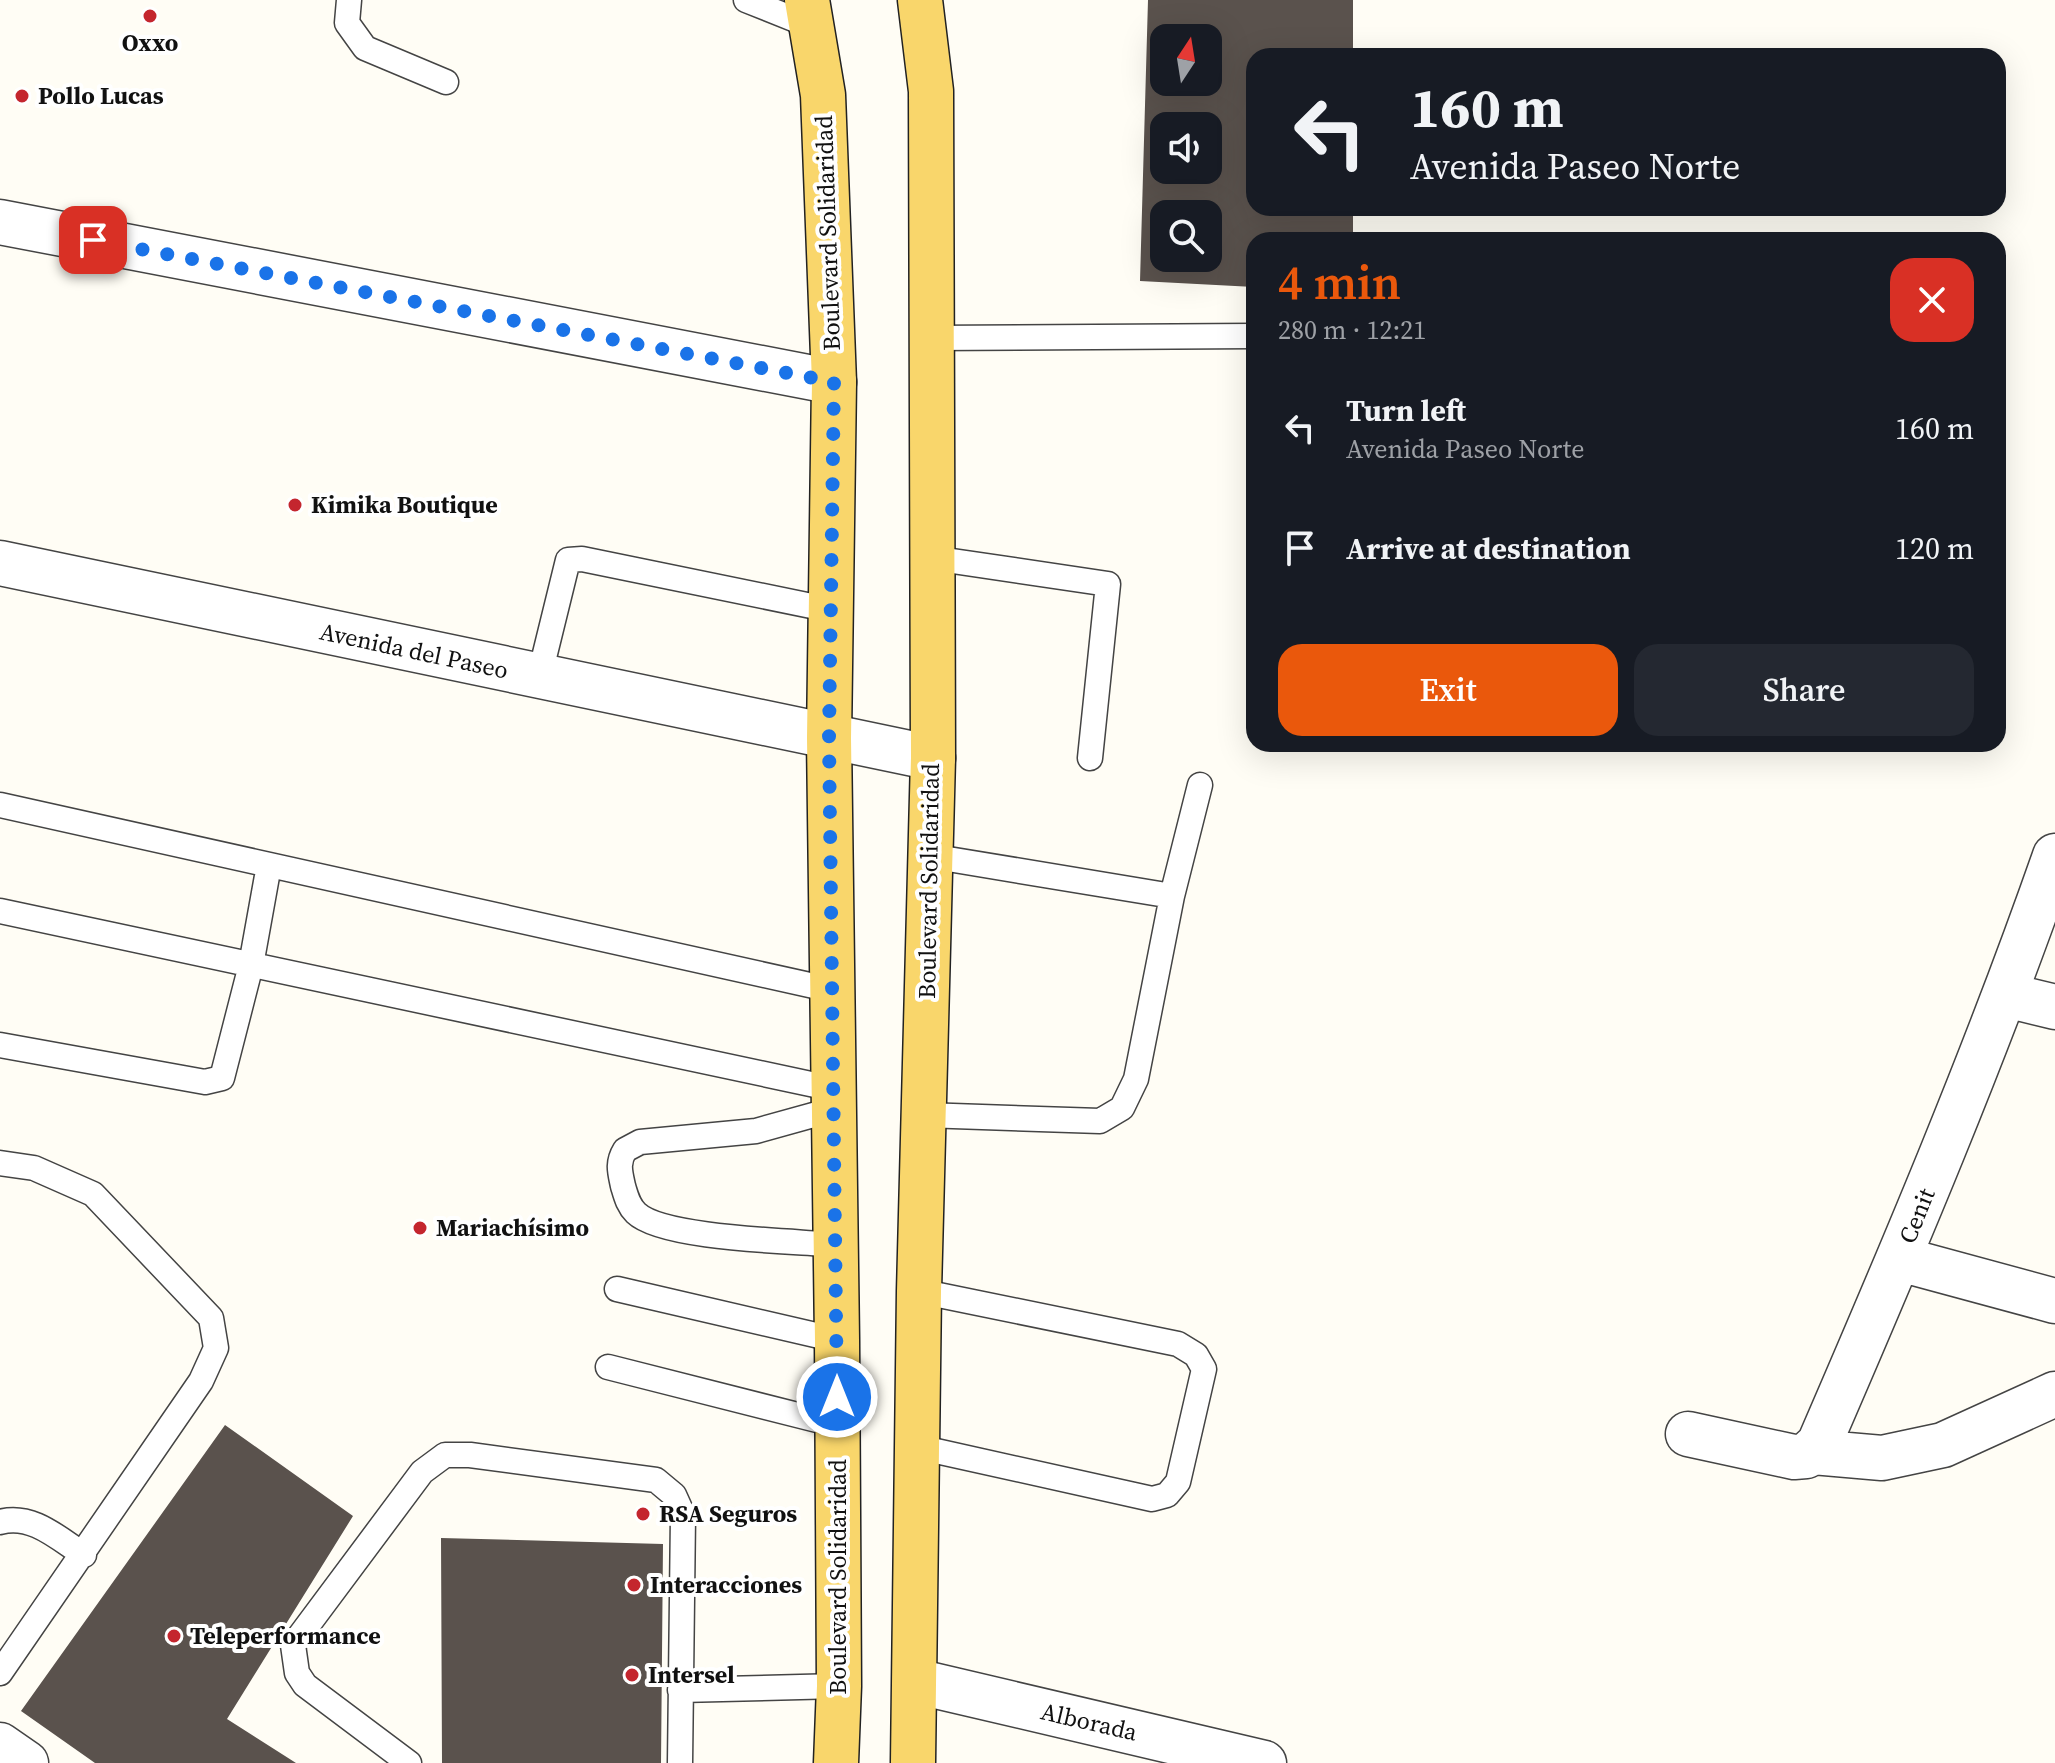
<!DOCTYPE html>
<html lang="en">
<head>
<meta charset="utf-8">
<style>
  :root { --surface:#171b24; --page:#242831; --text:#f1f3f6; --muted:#9ea1a6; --accent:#ea580c }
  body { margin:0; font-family:"Source Serif 4",serif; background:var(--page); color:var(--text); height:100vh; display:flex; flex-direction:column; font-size:30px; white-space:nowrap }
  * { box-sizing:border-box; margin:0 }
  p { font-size:26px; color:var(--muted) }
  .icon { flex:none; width:44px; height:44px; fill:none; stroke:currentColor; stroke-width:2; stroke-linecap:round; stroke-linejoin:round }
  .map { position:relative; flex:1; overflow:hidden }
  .drawer { position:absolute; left:1246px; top:232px; width:760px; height:520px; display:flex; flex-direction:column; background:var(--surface); border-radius:24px; box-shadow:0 8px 32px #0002 }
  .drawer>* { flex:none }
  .top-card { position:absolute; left:1246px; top:48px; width:760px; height:168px; border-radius:24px; box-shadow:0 8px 32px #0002; background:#171b24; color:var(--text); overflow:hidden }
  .needle { width:52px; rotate:12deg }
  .fabs { position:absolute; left:1150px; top:24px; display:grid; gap:16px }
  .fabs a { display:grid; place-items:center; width:72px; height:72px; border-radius:16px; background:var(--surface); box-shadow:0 8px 32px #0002; font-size:40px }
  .pin { position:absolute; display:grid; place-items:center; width:68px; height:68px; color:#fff; margin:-34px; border-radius:16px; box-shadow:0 4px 12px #0006 }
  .me { position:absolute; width:88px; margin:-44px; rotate:0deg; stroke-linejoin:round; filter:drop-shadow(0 0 6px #0008) }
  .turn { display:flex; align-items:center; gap:28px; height:168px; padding:0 32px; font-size:36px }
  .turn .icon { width:104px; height:104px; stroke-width:2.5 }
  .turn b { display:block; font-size:56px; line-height:68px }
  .round { display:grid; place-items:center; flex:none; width:84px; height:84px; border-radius:24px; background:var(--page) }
  .headline { display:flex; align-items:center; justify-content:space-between; height:136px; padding:0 32px }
  h1 { font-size:48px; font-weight:600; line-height:60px; color:var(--accent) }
  .cta { display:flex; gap:16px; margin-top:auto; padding:16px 32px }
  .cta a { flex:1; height:92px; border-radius:24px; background:var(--accent); color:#fff; font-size:32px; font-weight:600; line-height:92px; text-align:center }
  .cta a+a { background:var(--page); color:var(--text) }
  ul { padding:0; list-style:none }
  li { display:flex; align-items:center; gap:24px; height:120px; padding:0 32px }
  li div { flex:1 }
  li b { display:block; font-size:30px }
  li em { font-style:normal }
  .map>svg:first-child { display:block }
</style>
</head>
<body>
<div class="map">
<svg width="2055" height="1763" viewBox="0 0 2055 1763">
  <rect width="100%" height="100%" fill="#fffdf5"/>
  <path fill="#5a524d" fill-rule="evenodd" d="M1148,0H1353V56H1254V208H1353V240H1254V287L1140,281ZM1164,38H1208V82H1164ZM1164,126H1208V170H1164ZM1164,214H1208V258H1164Z
    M225,1425L353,1516L227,1719L296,1763H95L21,1711Z
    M441,1538L663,1544L661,1763H442Z"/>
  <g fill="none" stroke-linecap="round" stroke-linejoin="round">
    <defs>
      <path id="lane" d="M349,0L347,23L365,48L446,82
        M746,0L811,26
        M931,338L1254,336
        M932,558L1108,584L1090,758
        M539,678L568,560L582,559L831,610
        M0,805L832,990
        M930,856L1172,896
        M0,911L834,1089
        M0,1045L205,1082L222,1078L251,965L269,865
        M835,1109L756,1131L640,1142L625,1150C617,1163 620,1172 623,1186C626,1196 628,1205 636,1213C663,1239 795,1241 836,1245
        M924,1115L1100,1121L1122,1108L1136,1079L1172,896L1200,785
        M0,1163L34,1168L93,1194L211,1318L216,1348L201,1381L0,1673
        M617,1289L837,1340
        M608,1367L837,1425
        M918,1447L1152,1499L1167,1495L1178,1482L1204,1369L1196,1355L1178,1344L919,1291
        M0,1522C32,1513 59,1539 84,1555
        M680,1690L839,1686
        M409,1763L305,1685L297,1673L293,1645L422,1472L445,1455H470L656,1480L674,1495L683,1515L680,1763"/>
      <path id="street" d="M0,222L834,382
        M0,563L933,758
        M2006,995L2055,1007
        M1900,1259L2055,1301
        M1688,1434L1794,1457L1806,1456L1819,1444C1903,1250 1985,1056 2055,856
        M1813,1452L1882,1458L1943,1445L2055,1394
        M915,1681L1264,1763
        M0,1745L26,1763"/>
      <path id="primary" d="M807,0L823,95L834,382L829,738L837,1340L839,1686L836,1763
        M913,1763L919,1291L933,758L931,91L920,0"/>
    </defs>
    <use href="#lane" stroke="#444" stroke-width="27"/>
    <use href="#street" stroke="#444" stroke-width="47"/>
    <use href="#primary" stroke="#222" stroke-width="47"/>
    <use href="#lane" stroke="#fff" stroke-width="24"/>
    <use href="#street" stroke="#fff" stroke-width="44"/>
    <use href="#primary" stroke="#f9d66b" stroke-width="44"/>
  </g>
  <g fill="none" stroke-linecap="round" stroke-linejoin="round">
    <path stroke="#1a73e8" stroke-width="14" stroke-dasharray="0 25.2" d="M93,240L834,382L829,738L837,1397"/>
  </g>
  <g fill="#c4262e" stroke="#fff" stroke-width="3">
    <circle cx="150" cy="16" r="8"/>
    <circle cx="22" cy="96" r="8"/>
    <circle cx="295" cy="505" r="8"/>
    <circle cx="420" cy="1228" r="8"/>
    <circle cx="643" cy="1514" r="8"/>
    <circle cx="634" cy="1585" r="8"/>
    <circle cx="174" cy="1636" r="8"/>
    <circle cx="632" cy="1675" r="8"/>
  </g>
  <g text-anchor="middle" stroke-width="8" stroke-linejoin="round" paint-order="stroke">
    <g font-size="24" font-weight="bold" fill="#111" stroke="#fff" text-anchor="start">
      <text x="150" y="51" text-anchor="middle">Oxxo</text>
      <text x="38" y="104">Pollo Lucas</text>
      <text x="311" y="513">Kimika Boutique</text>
      <text x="436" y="1236">Mariachísimo</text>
      <text x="659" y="1522">RSA Seguros</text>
      <text x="650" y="1593">Interacciones</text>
      <text x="190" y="1644">Teleperformance</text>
      <text x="648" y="1683">Intersel</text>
    </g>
    <g font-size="24" fill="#111" stroke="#fff">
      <text transform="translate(828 233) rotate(-92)" y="8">Boulevard Solidaridad</text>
      <text transform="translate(414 651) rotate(12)" y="8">Avenida del Paseo</text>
      <text transform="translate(929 881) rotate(-89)" y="8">Boulevard Solidaridad</text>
      <text transform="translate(1917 1216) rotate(-68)" y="8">Cenit</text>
      <text transform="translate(838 1577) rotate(-90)" y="8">Boulevard Solidaridad</text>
      <text transform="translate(1089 1722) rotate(13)" y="8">Alborada</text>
    </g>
  </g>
</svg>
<div class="fabs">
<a><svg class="needle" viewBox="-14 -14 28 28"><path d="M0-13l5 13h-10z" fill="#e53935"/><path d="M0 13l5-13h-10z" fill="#9ea1a6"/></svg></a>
<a><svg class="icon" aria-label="sound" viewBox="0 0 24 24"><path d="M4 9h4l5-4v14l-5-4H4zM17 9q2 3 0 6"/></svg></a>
<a><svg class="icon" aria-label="search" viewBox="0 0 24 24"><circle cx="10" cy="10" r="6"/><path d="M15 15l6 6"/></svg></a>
</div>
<div class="pin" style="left:93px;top:240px;background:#d93025"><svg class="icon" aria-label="arrive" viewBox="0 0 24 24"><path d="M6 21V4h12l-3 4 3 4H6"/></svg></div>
<svg class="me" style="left:837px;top:1397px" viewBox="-20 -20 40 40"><circle r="17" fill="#1a73e8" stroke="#fff" stroke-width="3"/><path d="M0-11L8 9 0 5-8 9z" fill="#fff"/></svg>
<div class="top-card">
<div class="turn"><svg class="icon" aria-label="left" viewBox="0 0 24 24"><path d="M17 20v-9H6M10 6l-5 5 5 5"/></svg><div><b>160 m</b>Avenida Paseo Norte</div></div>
</div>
<section class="drawer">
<div class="headline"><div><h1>4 min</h1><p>280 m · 12:21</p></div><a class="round" style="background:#d93025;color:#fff"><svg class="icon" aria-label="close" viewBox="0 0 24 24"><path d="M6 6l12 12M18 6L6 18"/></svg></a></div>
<ul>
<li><svg class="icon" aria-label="left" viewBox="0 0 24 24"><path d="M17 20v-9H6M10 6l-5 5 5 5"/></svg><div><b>Turn left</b><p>Avenida Paseo Norte</p></div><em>160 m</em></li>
<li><svg class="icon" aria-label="arrive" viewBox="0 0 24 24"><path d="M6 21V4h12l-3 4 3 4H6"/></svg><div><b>Arrive at destination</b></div><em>120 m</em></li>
</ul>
<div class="cta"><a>Exit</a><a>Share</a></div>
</section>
</div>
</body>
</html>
